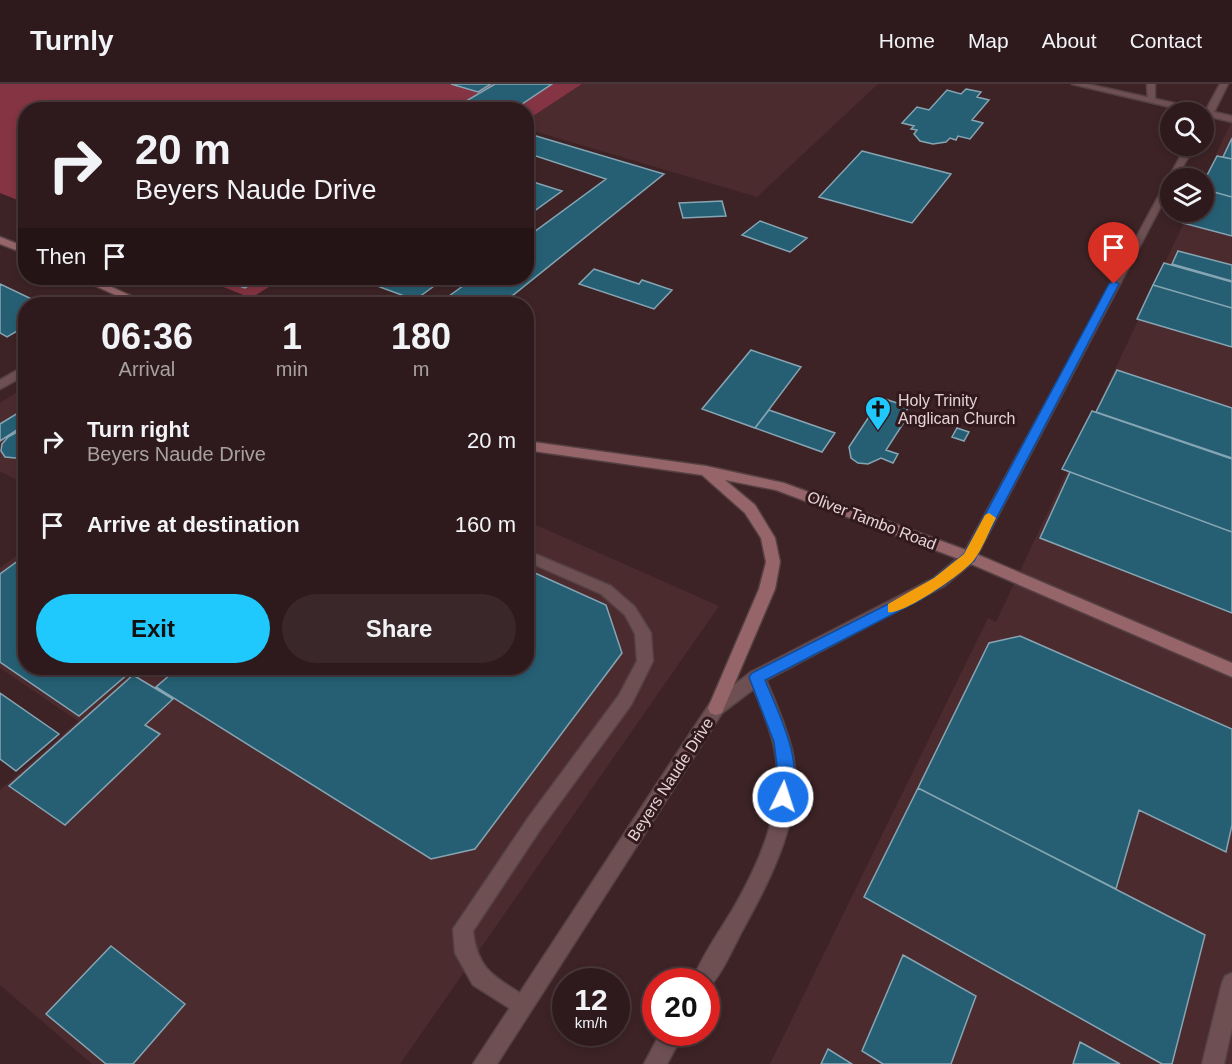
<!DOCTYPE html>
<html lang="en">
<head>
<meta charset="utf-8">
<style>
  :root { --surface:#2e1a1c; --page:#3a2729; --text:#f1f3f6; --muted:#a7a1a3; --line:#49383b; --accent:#1fc9fd }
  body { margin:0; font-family:Arial,sans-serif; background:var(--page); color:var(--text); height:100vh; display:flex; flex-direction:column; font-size:22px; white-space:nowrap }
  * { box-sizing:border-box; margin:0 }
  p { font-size:20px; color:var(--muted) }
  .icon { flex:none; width:33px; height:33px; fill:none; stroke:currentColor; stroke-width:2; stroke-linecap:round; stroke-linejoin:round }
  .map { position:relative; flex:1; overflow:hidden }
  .sheet { position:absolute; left:18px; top:213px; width:516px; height:378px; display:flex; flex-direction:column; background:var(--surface); border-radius:24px; box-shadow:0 3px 9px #0003,0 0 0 2px var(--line) }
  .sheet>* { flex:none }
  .hud { position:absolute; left:18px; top:18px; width:516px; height:183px; border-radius:24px; box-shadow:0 3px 9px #0003,0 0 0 2px var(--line); background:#2e1a1c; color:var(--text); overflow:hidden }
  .fabs { position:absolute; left:1160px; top:18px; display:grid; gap:12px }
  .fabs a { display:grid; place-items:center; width:54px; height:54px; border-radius:50%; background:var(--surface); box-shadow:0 3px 9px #0003,0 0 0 2px var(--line); font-size:30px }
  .speed { position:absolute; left:552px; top:884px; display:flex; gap:12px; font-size:30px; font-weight:700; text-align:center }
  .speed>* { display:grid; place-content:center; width:78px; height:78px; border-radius:50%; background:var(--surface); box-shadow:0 3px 9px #0003,0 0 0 2px var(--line); line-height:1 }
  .speed small { font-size:15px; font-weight:400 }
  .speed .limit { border:9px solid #d22; background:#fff; color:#111 }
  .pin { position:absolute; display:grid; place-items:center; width:51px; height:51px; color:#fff; margin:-62px -26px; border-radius:50% 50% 50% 0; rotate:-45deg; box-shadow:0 0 6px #0007 }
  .pin .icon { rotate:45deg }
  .me { position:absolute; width:66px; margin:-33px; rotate:4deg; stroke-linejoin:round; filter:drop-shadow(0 0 4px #0008) }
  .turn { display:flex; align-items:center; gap:21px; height:126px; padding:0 18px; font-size:27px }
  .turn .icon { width:78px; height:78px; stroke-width:2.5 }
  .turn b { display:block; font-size:42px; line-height:51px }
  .then { display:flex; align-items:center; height:57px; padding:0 18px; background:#0003; gap:12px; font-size:22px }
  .eta { display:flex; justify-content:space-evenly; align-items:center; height:102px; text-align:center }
  .eta b { font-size:36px; font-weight:700; line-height:42px }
  .button { display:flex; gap:12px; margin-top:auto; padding:12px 18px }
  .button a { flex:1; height:69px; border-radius:36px; background:var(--accent); color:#111; font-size:24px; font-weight:700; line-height:69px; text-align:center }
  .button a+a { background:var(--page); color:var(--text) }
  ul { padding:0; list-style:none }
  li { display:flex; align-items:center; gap:18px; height:84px; padding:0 18px }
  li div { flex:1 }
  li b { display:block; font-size:22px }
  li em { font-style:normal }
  header { display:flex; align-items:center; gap:36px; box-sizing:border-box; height:84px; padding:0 30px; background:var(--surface); border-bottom:2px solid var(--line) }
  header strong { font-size:28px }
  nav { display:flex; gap:33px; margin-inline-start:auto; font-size:21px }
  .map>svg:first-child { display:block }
</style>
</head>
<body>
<header>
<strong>Turnly</strong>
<nav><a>Home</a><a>Map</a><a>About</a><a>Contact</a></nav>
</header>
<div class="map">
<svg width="1232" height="980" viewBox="0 0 1232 980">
  <rect width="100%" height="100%" fill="#3d2326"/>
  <path fill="#4c2b2f" d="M582,0H878L757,113L527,45V36Z
    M1232,37V980H770L988,534L996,538L1189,128H1203V98Z
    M25,303V401L0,387V319Z
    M527,437L719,522L400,980H92L0,901V706L78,637L0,584V484L25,465L26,584H526Z"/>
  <path fill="#843442" d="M0,0H582L527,36L526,26H26L25,119L0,109Z
    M201,194H283L251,214Z"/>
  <path fill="#265f74" stroke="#86a5b3" stroke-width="1.5" d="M451,0H491L478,8Z
    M495,0H552L513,26H479L461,20Z
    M966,5L981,8L977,13L989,16L972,36L983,39L970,55L958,52L956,56L950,54L946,58L933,60L920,57L914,50L917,46L911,45L914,42L902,39L917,23L929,26L947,6L961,10Z
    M526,49L664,90L502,220H438L474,194H526V154L606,95L536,72L526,79Z
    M1232,54V75L1223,73Z
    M862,67L951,90L912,139L819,113Z
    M1217,72L1232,75V113L1203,105V99Z
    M530,97L562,107L526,133V99Z
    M1203,105L1232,113V152L1183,139L1189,128H1203Z
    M722,117L726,132L683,134L679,119Z
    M760,137L807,154L790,168L742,151Z
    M1178,167L1232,181V197L1172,180Z
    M1164,179L1232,198V224L1153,201Z
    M594,185L639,200L642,196L672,206L654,225L579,200Z
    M239,194H261L245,204L231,199Z
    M393,194H445L415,216L380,203Z
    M0,200L42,220H26V242L7,253L0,249Z
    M1153,201L1232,224V263L1137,235Z
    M751,266L801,283L755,344L702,325Z
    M1117,286L1232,324V374L1096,328Z
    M885,315L909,323L903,331L908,332L886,366L898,370L893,379L881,374L868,380L858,379L851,374L849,363L876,322L880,323Z
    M26,324V340L0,357V340Z
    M769,326L835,349L822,368L755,344Z
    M1092,327L1232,375V448L1062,385Z
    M26,343V375L5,373L1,367L2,360L8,353Z
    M957,344L969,348L964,357L952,353Z
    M1070,388L1232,448V529L1040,454Z
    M26,471V584H135L79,632L0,578V490Z
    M526,485L606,521L622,569L475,765L431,775L156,603L178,584H526Z
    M1020,552L1232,645V741L1226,768L1139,726L1116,805L918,704L989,559Z
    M133,591L173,615L145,641L160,650L65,741L9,702Z
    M0,609L59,650L16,687L0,675Z
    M918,704L1205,851L1172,980H1162L864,813Z
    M111,862L185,920L133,980H106L46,930Z
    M903,871L976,912L951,980H883L862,967Z
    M1080,958L1120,980H1073Z
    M828,965L852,980H821Z"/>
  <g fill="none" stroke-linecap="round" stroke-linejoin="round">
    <defs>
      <path id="lane" d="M1147,0H1155V19L1148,17Z
        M526,466L611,502L635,523L651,549L653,577L631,621L540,746L473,847C477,888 498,894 529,915L532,922L529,929L522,932L473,901L455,869L453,845L528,734L619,611L637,577L635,550L625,531L601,510L526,477Z
        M757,586L763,588L765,593C775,617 786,641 792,666C806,729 771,794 742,847C734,862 719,897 706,905V897H692C702,872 719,848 733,825C760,778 785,722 775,667C770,641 758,617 749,593L751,588Z
        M661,948H684L667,980H644Z"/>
      <path id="street" d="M1072,0H1087L1206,26L1220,0H1228L1214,28L1232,32V38L1211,33L1206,42L1203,43V28H1191Z
        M1186,62H1195L1176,94H1170V105L974,477L944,502L763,598L722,629L497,980H473L710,619L751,588L934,494L964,469Z
        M26,281V291L0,305V296Z
        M1232,889V944L1224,980H1202L1222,899L1225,892Z"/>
      <path id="secondary" d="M0,153L26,163V170L0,160Z
        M78,194H92L149,220H135Z
        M526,357L706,382L784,399L974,469L1232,579V593L964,477L776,406L725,396L755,421L775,454L780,478L775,505L724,624L722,629L716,631L710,629L708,624L759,505L766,478L761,454L745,429L702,391L526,366Z"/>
    </defs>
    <use href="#lane" stroke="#554042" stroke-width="3"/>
    <use href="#street" stroke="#554042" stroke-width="3"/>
    <use href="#secondary" stroke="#554042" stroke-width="3"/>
    <use href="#lane" fill="#6e5053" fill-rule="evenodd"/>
    <use href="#street" fill="#6e5053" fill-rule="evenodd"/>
    <use href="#secondary" fill="#96656a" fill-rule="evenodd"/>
  </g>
  <path fill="#1a73e8" stroke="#114b97" stroke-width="1.5" d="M1114,197L1119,200L974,477L944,501L920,516L765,596C779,631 806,680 789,718L783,721L777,718L775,713L778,690L774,658L749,593L752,589L910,509L934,494L964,470L1109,200Z"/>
  <path fill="#f59e0b" d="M989,429L996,434C989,447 983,464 974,476C964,489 902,532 888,528V520L934,494L964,470L985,431Z"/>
  <defs>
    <symbol id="church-pin" viewBox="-11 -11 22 30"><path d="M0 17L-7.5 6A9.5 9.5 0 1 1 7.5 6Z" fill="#1fc9fd" stroke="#32191d"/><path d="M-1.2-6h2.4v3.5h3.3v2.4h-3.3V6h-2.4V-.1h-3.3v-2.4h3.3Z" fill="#111"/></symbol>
  </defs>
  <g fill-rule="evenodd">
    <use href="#church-pin" x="863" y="310" width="30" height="40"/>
  </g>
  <g text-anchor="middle" stroke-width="6" stroke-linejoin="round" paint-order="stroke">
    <g font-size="16" fill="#e5d3d5" stroke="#32191d" text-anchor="start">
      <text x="898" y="322">Holy Trinity<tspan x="898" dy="18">Anglican Church</tspan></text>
    </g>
    <g font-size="16" fill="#e5d3d5" stroke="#32191d">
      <text transform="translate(872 436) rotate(21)" y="6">Oliver Tambo Road</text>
      <text transform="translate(670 695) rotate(-57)" y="6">Beyers Naude Drive</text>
    </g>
  </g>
</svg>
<div class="fabs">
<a><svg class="icon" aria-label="search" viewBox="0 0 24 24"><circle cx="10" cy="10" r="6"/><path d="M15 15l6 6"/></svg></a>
<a><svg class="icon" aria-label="layers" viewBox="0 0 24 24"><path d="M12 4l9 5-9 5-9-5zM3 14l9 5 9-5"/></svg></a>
</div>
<div class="speed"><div>12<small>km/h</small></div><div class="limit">20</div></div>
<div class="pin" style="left:1114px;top:200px;background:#d93025"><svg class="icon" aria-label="arrive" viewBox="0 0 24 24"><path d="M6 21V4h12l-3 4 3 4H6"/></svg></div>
<svg class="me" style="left:783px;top:713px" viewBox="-20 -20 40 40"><circle r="17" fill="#1a73e8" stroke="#fff" stroke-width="3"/><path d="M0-11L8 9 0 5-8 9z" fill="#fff"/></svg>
<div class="hud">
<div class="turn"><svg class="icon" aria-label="right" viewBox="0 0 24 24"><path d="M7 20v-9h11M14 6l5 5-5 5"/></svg><div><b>20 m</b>Beyers Naude Drive</div></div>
<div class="then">Then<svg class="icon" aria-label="arrive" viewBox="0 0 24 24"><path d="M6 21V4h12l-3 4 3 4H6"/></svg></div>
</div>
<section class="sheet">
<div class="eta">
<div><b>06:36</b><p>Arrival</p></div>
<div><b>1</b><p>min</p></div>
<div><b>180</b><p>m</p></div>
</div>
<ul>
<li><svg class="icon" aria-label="right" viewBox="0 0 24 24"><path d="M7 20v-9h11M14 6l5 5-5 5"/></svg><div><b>Turn right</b><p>Beyers Naude Drive</p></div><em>20 m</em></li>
<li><svg class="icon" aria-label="arrive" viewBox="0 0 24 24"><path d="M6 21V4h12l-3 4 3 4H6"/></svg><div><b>Arrive at destination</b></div><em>160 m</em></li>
</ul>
<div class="button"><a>Exit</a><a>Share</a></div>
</section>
</div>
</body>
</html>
